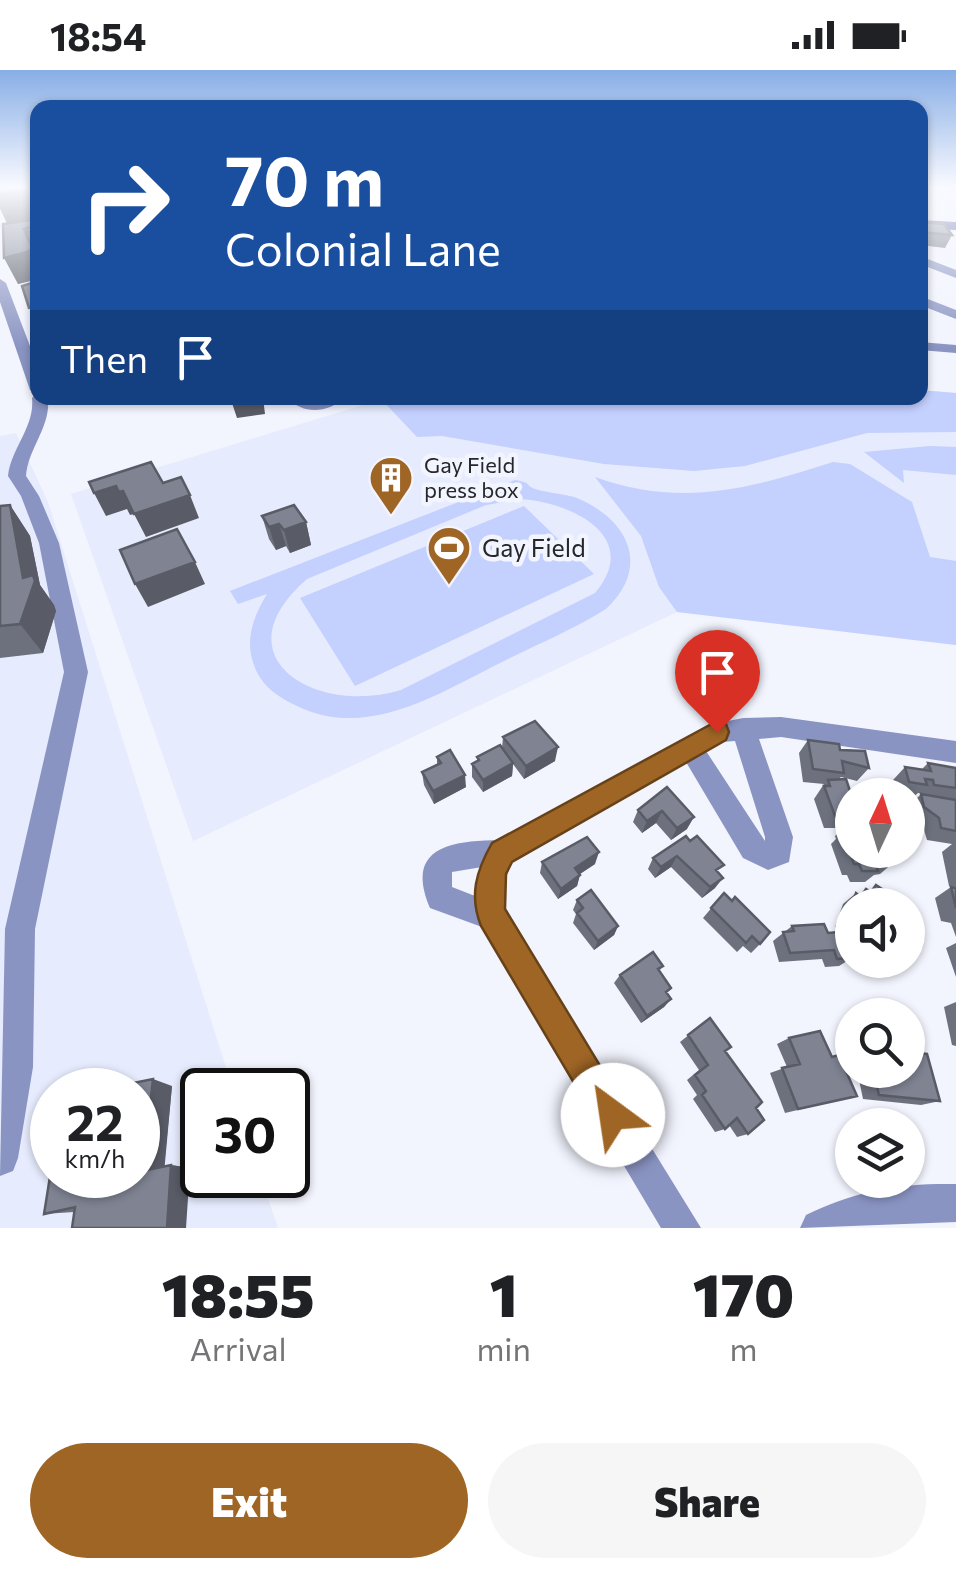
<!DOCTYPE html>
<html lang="en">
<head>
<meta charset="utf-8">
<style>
  :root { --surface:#fff; --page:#f6f6f6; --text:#202124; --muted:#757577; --accent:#9f6525 }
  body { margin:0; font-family:Commissioner,sans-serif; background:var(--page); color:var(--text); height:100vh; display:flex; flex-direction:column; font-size:38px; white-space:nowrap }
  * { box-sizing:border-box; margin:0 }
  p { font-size:32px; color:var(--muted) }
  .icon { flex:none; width:55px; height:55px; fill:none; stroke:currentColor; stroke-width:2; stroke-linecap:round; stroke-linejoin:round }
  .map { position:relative; height:1158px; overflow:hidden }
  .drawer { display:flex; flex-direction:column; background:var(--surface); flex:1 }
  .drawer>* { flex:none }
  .hud { position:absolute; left:30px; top:30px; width:898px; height:305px; border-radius:20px; box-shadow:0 2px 8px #0004; background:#1a4fa0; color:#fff; overflow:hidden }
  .needle { width:65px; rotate:4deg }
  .fabs { position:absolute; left:835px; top:708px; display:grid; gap:20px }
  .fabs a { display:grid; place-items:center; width:90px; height:90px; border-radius:50%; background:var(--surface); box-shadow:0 2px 8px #0004; font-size:50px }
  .speed { position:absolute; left:30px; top:998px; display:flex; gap:20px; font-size:50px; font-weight:700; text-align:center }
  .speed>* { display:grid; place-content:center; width:130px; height:130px; border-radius:50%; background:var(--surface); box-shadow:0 2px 8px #0004; line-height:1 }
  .speed small { font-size:25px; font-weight:400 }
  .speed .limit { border:5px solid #111; border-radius:15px; background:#fff; color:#111 }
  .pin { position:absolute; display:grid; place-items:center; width:85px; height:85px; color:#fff; margin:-102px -42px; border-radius:50% 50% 50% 0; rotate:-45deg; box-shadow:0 0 10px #0007 }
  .pin .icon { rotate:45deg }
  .me { position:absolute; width:110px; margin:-55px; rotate:329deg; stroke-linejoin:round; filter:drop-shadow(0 0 8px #0008) }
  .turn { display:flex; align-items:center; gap:35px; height:210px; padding:0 30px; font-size:45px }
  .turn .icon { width:130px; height:130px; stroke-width:2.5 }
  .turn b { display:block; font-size:70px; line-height:85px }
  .then { display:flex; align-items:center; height:95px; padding:0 30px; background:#0003; gap:20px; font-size:38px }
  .eta { display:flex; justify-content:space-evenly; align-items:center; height:170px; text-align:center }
  .eta b { font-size:60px; font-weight:800; line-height:70px }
  .button { display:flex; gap:20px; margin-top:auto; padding:20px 30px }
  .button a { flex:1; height:115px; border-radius:60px; background:var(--accent); color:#fff; font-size:40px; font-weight:800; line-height:115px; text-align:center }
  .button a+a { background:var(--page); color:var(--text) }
  .status { display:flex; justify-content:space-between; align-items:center; height:70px; padding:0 50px; background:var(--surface); direction:ltr }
  .status svg { height:28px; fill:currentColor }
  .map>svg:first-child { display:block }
</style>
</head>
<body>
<div class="status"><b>18:54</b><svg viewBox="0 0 49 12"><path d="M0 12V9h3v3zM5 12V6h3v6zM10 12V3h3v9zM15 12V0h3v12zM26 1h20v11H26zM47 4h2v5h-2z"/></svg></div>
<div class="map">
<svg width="956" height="1158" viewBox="0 0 956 1158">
  <rect width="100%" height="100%" fill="#f2f4fe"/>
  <path fill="#e6ebfd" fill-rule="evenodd" d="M920,320L956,323V575L677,542L193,771L71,424L386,328H920Z
    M16,363L48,432L233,1020H202V1105H260L278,1158H0V366ZM52,1020H138V1105H52Z"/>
  <path fill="#c4d0fe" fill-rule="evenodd" d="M920,320L956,323V362L867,363L745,396L694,401L604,394L442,366L417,367L381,329L920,328Z
    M930,376L956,377V405L903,400L904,413L864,382Z
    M833,392L850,394L912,432L930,487L956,491V575L677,542L659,517L641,466L595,407C680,438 750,419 833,392Z
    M515,410C531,413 526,414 531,417C538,422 567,424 577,428C629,450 651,497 606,539C574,559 538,574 504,591C441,622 368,671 297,636C284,630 269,621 261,609C242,579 250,552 267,524L238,534L230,521ZM521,429C570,432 643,466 595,523L401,620C316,646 217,587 307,509L486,435Z
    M524,436L594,504L355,616L300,528Z"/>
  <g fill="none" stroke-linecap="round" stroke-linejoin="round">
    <path fill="#8a94c2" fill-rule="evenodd" d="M920,186L956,200V208L920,194Z
      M0,209L6,213L38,297V328H48C51,357 28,378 26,406L39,426L59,473L88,602L35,859L33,997L18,1088L13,1101L0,1106L5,859L64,602L39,473L21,426L8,406C11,378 35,357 32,328L36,324L30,320L0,232Z
      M920,226L956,240V249L920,235Z
      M920,272L956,275V283L920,280Z
      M288,328H344C328,343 303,345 288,328Z
      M781,647L956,671V693L781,667L759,669L793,767L789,792L768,800L743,788L686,692L512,792L503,816L506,842L701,1158H661L482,857L430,838C404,777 451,771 499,770L708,655L743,648ZM735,671L765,767V771L706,681L721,672ZM482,797L475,816V826L452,817V802Z
      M937,1114H956V1152L800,1158L806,1145C849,1124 889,1115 937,1114Z"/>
    <path fill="#394291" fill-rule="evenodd" d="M920,150L956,152V160L920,158Z"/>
  </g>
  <path fill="#6d717e" d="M0,117H38V209L18,214L7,153L0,138Z
    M920,152L952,165L945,178L920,175Z
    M10,435L30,466L40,515L54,535L56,541L43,583L0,588V436Z
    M262,446L306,452L311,475L290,483L286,476L276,480L269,469Z
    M503,667L555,691L524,709L513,694L512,706L483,722L472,707V694L477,691V687L502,678Z
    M808,670L840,680L869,698L857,711L841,707L839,709L852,727V780L893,793L880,804L874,805L865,812H850L847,805H842L831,774L836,769L835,766L844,758H824L814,729L824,714L803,712L799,683Z
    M437,687L466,717L434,734L424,715L422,702L437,694Z
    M928,693L956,698V817L949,816L942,782L952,774L927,770L924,760L910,749L908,737L920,725V723H918L913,727L896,724L893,710L905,697L922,699Z
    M667,717L687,759L671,770L656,753L642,763L633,752L638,740Z
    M686,766L718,802L715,818L702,828L671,797L655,808L648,799L653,788Z
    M542,792L595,794L580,804L577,816L558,829L540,803Z
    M876,815L894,827L852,835V878L847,874L852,888L839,896L825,897L822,889L779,892L773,871L792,856L841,870L844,864L835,857L843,834L856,823L858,825L866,819L869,821Z
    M951,817L956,818V867L951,853L941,851L935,828Z
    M724,823L760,874L751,883L743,876L737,882L703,848Z
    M577,830L618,856L614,865L594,880L573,853L576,844L573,840Z
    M956,873V907L946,878Z
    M663,896L659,901L667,923L671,929L664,937L641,953L614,913L620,905Z
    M956,932V976L952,975L944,937Z
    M710,948L725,981L756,1038L748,1064L737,1067L729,1055L725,1059L715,1062L693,1029L697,1025L687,1010L699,1000L680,972Z
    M789,968L857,1026L785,1043L770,1003L787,997L777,974Z
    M909,982L940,1031L921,1035L863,1029L857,1000H908Z
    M172,1016L164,1097L171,1095L190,1098L74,1142L44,1144Z"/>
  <path fill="#595c66" d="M38,117V158L11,162L0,138V124Z
    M32,178L38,189V209L18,214L4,188Z
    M75,328H93L77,332Z
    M263,328L265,344L237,348L232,333Z
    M116,416L123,421L134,444L130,445L127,439L106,446L94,423Z
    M190,425L199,448L146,467L134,444Z
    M10,435L30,466L40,515L54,535L56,541L43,583L20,554L23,508Z
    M306,452L311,475L290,483L284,460Z
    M279,454L286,476L276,480L269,457Z
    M195,492L205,514L148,537L135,514Z
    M558,677L555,691L524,709L526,696Z
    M513,693L512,706L483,722V710Z
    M465,705L466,717L434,734L433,721Z
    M662,741L656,753L642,763L647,751Z
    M694,747L687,759L671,770L677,758Z
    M599,782L595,794L572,809L575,798Z
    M677,786L671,797L655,808L661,797Z
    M580,805L577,816L558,829L561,819Z
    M723,808L715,818L702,828L710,817Z
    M618,856L614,865L594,880L598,871Z
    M671,929L664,937L641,953L647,946Z
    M153,1009L172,1016L164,1103L143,1101Z
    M171,1095L190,1098L186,1158H167Z"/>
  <path fill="#7f8392" stroke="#595c66" stroke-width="2.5" d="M0,117H38V119L0,124Z
    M38,149V155L24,159L32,178L27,182L4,188L3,154Z
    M920,152L944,154L952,165L920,162Z
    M38,155V166H36L24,159Z
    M38,211V237L29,238L22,216Z
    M38,241V257L32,243Z
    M232,328H261V329L232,333Z
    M151,392L163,413L181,407L190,425L134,444L123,421L119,422L116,416L94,423L89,412Z
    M10,435L23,508L33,505L35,511L20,554L0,556V436Z
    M294,435L306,452L284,460L279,454L269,457L262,446Z
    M177,459L195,492L135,514L120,480Z
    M535,651L558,677L526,696L503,667Z
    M808,670L839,674L840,680L865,681L869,698L842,691L844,703L813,699Z
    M500,675L513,693L483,710L472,694L479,690L477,687Z
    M450,680L465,705L433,721L422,702L441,693L437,687Z
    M928,693L956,698V718L934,715L933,710L925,709L927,715L909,712L905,697L931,701Z
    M846,709L852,727V746H835L824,716H830L828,710Z
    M667,717L694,747L677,758L662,741L647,751L638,740Z
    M921,724L956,730V761L941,758L939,748L924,737Z
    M847,755H852V780H888L893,793L875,794L878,801H862L859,794H854L842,763H850Z
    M686,766L690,771L697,766L724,795L716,800L723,808L710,817L677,786L661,797L653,788Z
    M587,767L599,782L575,798L580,805L561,819L542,792Z
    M876,815L894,827L890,835H852V850L848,847L856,823L861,827L866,819L871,822Z
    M951,817L956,818V838Z
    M591,820L618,856L598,871L577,843L583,838L577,830Z
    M724,823L732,831L735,827L770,862L760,874L752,866L746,873L711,838Z
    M824,854L828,863L838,862L840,870L846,869L852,888L837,889L834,880L790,883L783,862L794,861L792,856Z
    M653,882L663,896L658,899L671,918L666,922L671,929L647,946L620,905Z
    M710,948L731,977L725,981L762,1032L756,1038L764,1050L748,1064L737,1048L725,1059L702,1025L706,1021L695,1005L708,995L688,965Z
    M820,961L832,987L839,985L857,1026L798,1039L782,998L800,994L789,968Z
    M908,976L909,982L927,984L940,1031L879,1025L873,1000H908Z
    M153,1009L143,1101L171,1095L167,1158H72L75,1137L44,1144L52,1094V1105H138V1020H98Z"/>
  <linearGradient id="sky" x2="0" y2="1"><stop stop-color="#88aee6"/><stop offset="0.42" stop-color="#f9faff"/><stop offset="1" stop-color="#f9faff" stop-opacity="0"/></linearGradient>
  <rect width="956" height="279" fill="url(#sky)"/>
  <path fill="#9f6525" stroke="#674218" stroke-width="2.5" d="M717,651L726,654L729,662L726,670L512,792L506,804L505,839L630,1045L625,1057L613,1062L600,1057L481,856C469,826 476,801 492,773Z"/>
  <defs>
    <symbol id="building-pin" viewBox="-11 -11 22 30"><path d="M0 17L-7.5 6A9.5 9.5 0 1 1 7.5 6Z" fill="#9f6525" stroke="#f2f4fe"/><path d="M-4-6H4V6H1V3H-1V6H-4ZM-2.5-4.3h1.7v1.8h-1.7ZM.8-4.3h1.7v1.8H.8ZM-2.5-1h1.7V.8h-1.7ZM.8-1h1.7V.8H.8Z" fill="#fff"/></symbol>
    <symbol id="stadium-pin" viewBox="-11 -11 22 30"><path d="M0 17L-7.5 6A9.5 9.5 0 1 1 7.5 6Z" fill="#9f6525" stroke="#f2f4fe"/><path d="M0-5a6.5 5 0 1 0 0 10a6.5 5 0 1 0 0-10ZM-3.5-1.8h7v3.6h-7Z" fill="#fff"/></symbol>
  </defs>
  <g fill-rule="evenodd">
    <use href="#building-pin" x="366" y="383" width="50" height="68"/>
    <use href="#stadium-pin" x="424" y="453" width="50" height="68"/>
  </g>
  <g text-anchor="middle" stroke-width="9" stroke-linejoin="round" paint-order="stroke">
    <g font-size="22" fill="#26272d" stroke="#f2f4fe" text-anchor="start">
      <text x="424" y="403">Gay Field<tspan x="424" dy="25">press box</tspan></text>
    </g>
    <g font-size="25" fill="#26272d" stroke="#f2f4fe" text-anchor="start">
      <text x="482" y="487">Gay Field</text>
    </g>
  </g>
</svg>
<div class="fabs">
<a><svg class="needle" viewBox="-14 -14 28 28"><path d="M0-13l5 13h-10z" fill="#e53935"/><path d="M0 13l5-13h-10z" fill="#757577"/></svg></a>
<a><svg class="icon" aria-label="sound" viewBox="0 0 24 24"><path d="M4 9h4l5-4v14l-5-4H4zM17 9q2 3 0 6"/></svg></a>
<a><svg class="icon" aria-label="search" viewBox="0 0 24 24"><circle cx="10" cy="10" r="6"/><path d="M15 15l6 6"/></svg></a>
<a><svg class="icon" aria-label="layers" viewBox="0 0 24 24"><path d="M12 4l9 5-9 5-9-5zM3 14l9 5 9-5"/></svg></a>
</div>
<div class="speed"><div>22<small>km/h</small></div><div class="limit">30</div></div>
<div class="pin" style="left:717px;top:662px;background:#d93025"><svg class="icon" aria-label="arrive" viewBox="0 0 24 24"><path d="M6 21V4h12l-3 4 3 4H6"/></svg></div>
<svg class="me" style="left:613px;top:1045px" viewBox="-20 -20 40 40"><circle r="19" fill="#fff"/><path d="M0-13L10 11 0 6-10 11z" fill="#9f6525"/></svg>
<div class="hud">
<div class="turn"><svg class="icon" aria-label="right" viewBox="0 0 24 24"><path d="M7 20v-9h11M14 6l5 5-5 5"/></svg><div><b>70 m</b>Colonial Lane</div></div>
<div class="then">Then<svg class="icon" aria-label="arrive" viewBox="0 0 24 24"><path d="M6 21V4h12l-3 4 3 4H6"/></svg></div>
</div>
</div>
<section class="drawer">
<div class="eta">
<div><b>18:55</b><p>Arrival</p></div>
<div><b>1</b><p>min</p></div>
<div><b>170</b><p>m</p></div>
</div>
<div class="button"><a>Exit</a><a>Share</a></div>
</section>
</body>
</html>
